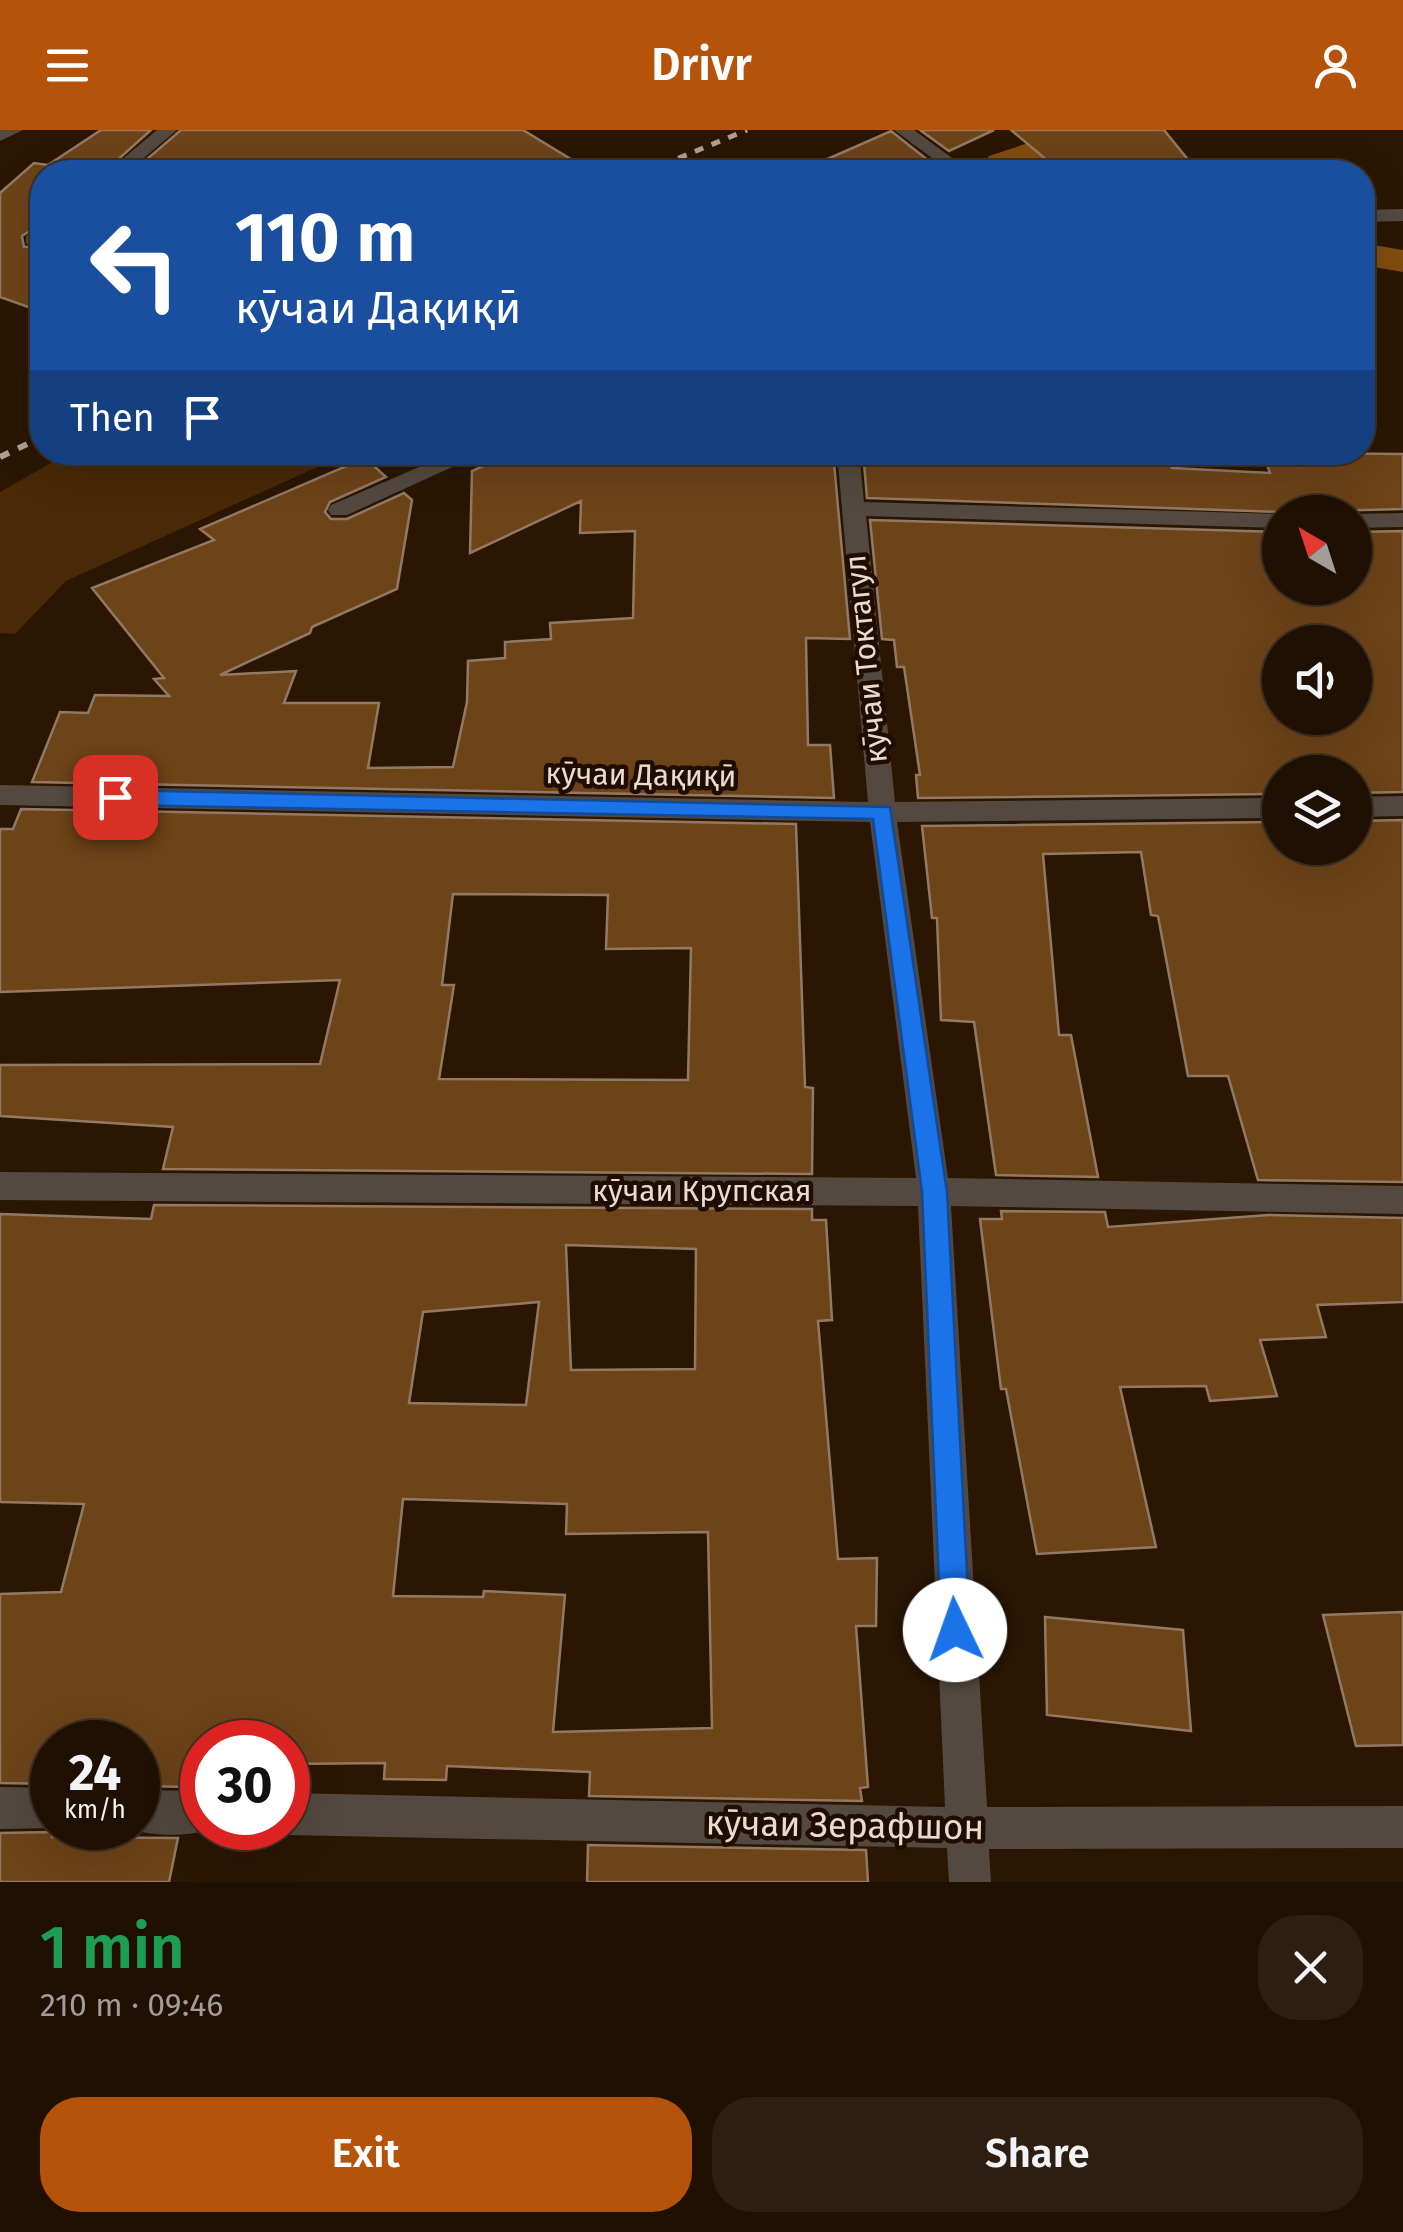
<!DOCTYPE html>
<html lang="en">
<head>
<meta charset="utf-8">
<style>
  :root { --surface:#201002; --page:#2d1e11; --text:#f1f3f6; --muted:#a29d99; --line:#3d3024; --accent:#b45309 }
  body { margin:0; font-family:"Fira Sans",sans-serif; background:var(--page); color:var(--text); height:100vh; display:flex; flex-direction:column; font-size:38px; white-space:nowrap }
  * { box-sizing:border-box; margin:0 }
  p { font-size:32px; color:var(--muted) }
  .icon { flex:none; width:55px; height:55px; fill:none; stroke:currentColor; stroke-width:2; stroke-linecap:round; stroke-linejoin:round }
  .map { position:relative; height:1752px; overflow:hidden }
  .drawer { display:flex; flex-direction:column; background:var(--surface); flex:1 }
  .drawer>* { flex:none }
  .top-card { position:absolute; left:30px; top:30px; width:1345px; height:305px; border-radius:40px; box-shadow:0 10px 40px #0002,0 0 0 2px var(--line); background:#1a4fa0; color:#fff; overflow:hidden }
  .needle { width:65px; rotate:321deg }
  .tools { position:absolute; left:1262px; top:365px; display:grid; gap:20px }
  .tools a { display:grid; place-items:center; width:110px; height:110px; border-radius:50%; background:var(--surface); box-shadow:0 10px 40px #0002,0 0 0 2px var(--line); font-size:50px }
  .speed { position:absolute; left:30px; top:1590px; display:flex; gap:20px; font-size:50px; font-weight:700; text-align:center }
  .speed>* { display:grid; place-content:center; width:130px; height:130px; border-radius:50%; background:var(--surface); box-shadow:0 10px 40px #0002,0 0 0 2px var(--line); line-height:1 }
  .speed small { font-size:25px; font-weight:400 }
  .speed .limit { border:15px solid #d22; background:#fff; color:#111 }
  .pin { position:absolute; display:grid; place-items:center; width:85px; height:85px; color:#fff; margin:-42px; border-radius:20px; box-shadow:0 5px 15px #0006 }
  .me { position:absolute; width:110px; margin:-55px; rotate:357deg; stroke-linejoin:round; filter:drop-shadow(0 0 8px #0008) }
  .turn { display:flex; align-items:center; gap:35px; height:210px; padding:0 40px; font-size:45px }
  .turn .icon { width:130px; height:130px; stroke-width:2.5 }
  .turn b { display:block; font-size:70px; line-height:85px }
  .then { display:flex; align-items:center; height:95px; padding:0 40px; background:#0003; gap:20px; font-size:38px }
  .round { display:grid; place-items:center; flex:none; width:105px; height:105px; border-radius:40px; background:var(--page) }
  .head { display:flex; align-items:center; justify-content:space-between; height:170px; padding:0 40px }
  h1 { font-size:60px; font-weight:600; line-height:75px; color:#1e9e55 }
  .button { display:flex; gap:20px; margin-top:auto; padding:20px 40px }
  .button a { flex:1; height:115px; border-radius:40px; background:var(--accent); color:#fff; font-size:40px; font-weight:600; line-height:115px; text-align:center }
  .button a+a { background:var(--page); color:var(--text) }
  header { display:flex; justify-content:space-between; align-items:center; height:130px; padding:0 40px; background:var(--accent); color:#fff; font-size:45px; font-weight:600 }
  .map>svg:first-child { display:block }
</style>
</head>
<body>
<header><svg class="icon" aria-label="menu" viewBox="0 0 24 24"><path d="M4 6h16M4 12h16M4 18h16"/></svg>Drivr<svg class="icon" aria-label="person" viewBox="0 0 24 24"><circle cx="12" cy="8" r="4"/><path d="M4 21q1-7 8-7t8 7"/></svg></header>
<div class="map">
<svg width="1403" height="1752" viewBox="0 0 1403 1752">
  <rect width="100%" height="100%" fill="#2a1603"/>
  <path fill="#492906" d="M70,322H348V323L66,451L15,504L0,503V362Z"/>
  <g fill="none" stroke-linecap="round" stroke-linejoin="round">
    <path fill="#824c0e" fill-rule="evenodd" d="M1068,0H1119L1114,7L1004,42L989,40L984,33L989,26Z
      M1362,113L1403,120V142L1362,135Z"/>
  </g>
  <path fill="#6d4318" stroke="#937963" stroke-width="2.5" fill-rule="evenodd" d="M101,0H151L104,42H42V93L22,106L24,117L42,116V182L0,167V63L34,33L48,35Z
    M181,0H523L592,42H132Z
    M920,0H994L949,21Z
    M1011,0H1164L1198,42H1061Z
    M891,1L929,31L905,42H798Z
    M514,322H833L850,509L806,508L808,615H830L834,668L32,652L60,582L88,583L95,565L169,566L154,549L164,548L92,458L214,410L200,399L365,328L386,347L330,372L325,382L331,389H347L404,363L412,370L397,459L312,497L310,503L220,545L296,541L284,573H379L368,638L453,637L467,572L468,531L505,528V512L551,509L550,493L633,488L635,401L580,403L581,371L470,423L472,341Z
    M863,322H1109L1111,330L1170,331L1172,338L1270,343L1267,335L1303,336L1299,323L1403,324V379L1283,382L867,368Z
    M870,390L1280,402V458H1355V402L1403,401V662L1355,663V642H1280V664L918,668L916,645H920L904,537H897L894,510L882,509ZM1280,512H1355V588H1280Z
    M21,679L796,694L805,957L813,958L812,1044L163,1039L173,997L0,986V935L320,934L340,850L0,862V699H13ZM453,764L608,765L606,819L691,818L688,950L439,949L454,855H442Z
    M1403,690V1052L1258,1050L1228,946H1188L1158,786L1151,785L1141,722L1043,724L1059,905H1071L1098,1047L996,1045L974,892L941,890L937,788H932L922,696L1280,692V718H1355V691Z
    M154,1075L812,1079V1090H826L832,1190L818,1191L838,1429L877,1428L876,1496H856L868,1657L860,1658L862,1671L589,1666L590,1642L447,1636L446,1650L384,1649L385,1633L288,1634V1612H202V1635H192L188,1657L138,1656V1612H52V1654L0,1653V1464L61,1462L84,1374L0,1372V1084L151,1089ZM566,1115L696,1119L695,1239L571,1240ZM539,1172L526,1275L409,1273L423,1182ZM403,1369L567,1374L566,1404L708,1402L712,1598L553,1602L565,1465L484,1461L483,1467L393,1466Z
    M1001,1081L1105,1082L1108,1097L1268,1085L1403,1088V1172L1317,1175L1326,1207L1260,1210L1277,1266L1210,1271L1206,1256L1120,1257L1156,1417L1037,1424L1006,1259H1001L980,1089H1002Z
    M1403,1482V1615L1356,1616L1323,1485Z
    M1045,1487L1183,1500L1191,1601L1047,1585Z
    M52,1702V1707L178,1708L169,1752H0V1703Z
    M588,1715L866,1720L868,1752H587Z"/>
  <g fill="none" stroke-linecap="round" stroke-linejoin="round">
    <path fill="#534940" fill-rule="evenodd" d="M0,0H23L0,11Z
      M157,0H177L127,42H107Z
      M894,0H914L971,42H951Z
      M1403,79V91L1362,92V80Z
      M42,97V112L26,114V106Z
      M454,322H485L347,385H331L328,380L331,375Z
      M837,322H859L864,372L1280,384V398L866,386L895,672L1280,668V688L897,692L948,1048L1403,1056V1084L951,1076L987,1677L1403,1676V1718L989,1719L991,1752H949L947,1718L288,1705L273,1699L288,1698V1663L945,1677L918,1076L0,1070V1042L916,1048L870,692L0,675V655L868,672Z
      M1403,383V397L1355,398V384Z
      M1403,666V686L1355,687V667Z
      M0,1657L52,1658V1698H57L0,1699Z
      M138,1660L202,1661V1698H215C192,1707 150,1707 128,1698H138Z"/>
    <path stroke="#b0a092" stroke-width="5" stroke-dasharray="9 9" stroke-linecap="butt" d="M645,42L747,0"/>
    <path stroke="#b0a092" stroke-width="6" stroke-dasharray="10 10" stroke-linecap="butt" d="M0,327L42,307"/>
  </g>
  <path fill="#1a73e8" stroke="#114b97" stroke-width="2.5" d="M115,660L890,677L947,1062L970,1500L966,1510L955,1514L945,1510L941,1500L922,1062L873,689L115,675L105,667Z"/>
  <g text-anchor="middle" stroke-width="9" stroke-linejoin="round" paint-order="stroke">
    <g font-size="30" fill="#e9dbcf" stroke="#200d00">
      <text transform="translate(866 529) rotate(-96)" y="10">кӯчаи Токтагул</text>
      <text transform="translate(641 645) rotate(1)" y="10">кӯчаи Дақиқӣ</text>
      <text x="702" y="1071">кӯчаи Крупская</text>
    </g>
    <g font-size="35" fill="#e9dbcf" stroke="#200d00">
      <text transform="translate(845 1695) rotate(1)" y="12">кӯчаи Зерафшон</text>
    </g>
  </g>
</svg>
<div class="tools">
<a><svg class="needle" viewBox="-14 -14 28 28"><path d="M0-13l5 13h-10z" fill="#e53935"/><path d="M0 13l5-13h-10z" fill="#a29d99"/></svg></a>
<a><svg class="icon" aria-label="sound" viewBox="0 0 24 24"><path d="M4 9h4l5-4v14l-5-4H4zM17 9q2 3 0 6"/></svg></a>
<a><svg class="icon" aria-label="layers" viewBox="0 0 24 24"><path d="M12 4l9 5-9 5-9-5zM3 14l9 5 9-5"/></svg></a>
</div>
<div class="speed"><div>24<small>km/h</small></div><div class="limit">30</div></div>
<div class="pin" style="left:115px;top:667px;background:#d93025"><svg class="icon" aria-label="arrive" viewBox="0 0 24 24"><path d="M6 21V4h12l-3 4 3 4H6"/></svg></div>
<svg class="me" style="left:955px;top:1500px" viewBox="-20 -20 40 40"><circle r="19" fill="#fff"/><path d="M0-13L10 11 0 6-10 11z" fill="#1a73e8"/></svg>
<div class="top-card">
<div class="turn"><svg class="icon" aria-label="left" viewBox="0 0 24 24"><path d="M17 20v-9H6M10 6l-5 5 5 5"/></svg><div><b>110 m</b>кӯчаи Дақиқӣ</div></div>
<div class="then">Then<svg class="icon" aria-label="arrive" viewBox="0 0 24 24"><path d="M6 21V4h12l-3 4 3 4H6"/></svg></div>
</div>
</div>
<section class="drawer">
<div class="head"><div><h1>1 min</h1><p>210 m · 09:46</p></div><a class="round"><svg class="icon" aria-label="close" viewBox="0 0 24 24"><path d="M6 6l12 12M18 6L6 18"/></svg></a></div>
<div class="button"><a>Exit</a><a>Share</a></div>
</section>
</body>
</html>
